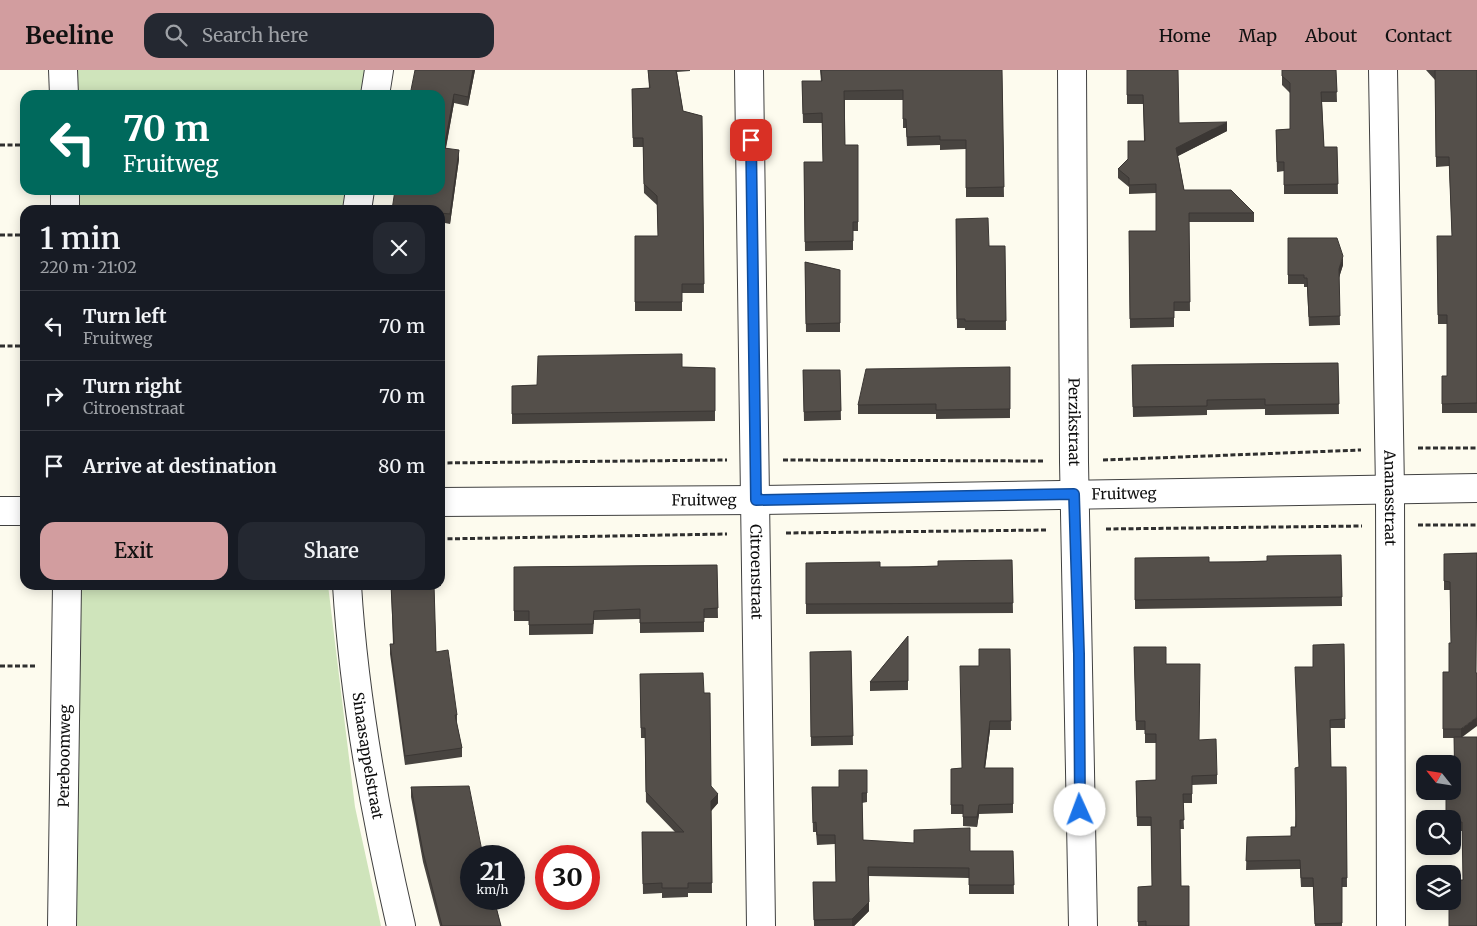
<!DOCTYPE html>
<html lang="en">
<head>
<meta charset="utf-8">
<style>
  :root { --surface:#171b24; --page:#242831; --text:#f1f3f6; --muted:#9ea1a6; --line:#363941; --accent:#d29d9f }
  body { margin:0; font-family:Merriweather,serif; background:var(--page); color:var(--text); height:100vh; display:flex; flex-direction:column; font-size:19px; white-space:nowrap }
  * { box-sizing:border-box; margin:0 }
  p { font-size:16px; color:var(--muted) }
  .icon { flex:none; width:28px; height:28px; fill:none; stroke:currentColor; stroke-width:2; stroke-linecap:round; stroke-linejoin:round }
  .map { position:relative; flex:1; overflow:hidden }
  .side { position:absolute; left:20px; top:135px; width:425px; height:385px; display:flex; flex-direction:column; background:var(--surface); border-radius:15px; box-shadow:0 2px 12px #0003 }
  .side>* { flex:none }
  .top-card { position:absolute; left:20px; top:20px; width:425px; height:105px; border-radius:15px; box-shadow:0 2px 12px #0003; background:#00695c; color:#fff; overflow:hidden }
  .needle { width:32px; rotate:300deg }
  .buttons { position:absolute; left:1416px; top:685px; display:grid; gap:10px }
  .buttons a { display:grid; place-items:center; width:45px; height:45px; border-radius:10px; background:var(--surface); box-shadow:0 2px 12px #0003; font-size:25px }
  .speed { position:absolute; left:460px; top:775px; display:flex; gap:10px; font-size:25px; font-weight:700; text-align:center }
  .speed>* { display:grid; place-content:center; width:65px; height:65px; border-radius:50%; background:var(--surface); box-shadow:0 2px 12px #0003; line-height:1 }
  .speed small { font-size:12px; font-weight:400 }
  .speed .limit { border:8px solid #d22; background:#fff; color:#111 }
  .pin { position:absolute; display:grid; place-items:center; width:42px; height:42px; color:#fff; margin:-21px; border-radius:10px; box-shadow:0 2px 8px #0006 }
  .me { position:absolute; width:55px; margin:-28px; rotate:358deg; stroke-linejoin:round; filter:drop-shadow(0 0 4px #0008) }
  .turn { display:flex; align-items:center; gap:18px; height:105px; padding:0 20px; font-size:22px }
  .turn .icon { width:65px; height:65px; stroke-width:2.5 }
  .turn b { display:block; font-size:35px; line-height:42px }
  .round { display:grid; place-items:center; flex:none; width:52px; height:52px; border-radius:15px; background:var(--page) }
  .overview { display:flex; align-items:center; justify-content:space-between; height:85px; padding:0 20px }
  h1 { font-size:30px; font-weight:600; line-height:38px }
  .cta { display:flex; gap:10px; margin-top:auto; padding:10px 20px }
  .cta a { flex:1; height:58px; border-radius:15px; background:var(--accent); color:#111; font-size:20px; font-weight:600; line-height:58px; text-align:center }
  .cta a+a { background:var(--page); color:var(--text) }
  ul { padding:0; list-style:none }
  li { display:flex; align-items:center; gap:15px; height:70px; padding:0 20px; border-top:1px solid var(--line) }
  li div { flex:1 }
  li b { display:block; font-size:19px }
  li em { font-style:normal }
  header { display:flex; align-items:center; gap:30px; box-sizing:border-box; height:70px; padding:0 25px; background:var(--accent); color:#111 }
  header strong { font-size:24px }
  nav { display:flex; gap:28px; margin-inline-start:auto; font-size:18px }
  .search { width:350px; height:45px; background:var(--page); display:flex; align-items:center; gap:12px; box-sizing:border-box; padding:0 18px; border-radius:15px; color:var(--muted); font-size:19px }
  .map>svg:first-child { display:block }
</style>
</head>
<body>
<header>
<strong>Beeline</strong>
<div class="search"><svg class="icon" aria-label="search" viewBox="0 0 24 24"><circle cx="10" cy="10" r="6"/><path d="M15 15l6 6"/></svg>Search here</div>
<nav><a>Home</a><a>Map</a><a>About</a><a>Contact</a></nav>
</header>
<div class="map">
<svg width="1477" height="856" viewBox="0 0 1477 856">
  <rect width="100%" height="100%" fill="#fdfbee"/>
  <path fill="#cfe4bb" d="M78,0H365L360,25H78Z
    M78,120H345L342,140H78Z
    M77,515H328L355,737L381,856H76Z"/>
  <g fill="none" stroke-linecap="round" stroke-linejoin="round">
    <defs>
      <g id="street">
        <path d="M63,0L64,25"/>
        <path id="s1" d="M749,0L761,856"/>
        <path id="s2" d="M1072,0L1074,392L1083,856"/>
        <path id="s3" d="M1383,0L1390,420L1391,856"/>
        <path d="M375,25L379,0"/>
        <path d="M65,120V140"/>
        <path d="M357,140L360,120"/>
        <path id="s4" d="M440,432L756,430L1477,418"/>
        <path d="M0,441H25"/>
        <path id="s5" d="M347,515C354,630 375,744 401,856"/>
        <path id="s6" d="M62,856L67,515"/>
      </g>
    </defs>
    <use href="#street" stroke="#404040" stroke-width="30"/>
    <path stroke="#2f2f2f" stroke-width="3" stroke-dasharray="5 2.5" stroke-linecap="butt" d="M0,75H25
      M0,165H25
      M0,276H25
      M1418,378H1477
      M783,390L1044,391
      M1103,390L1361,380
      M440,393L727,390
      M1418,455H1477
      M1106,459L1362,456
      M786,463L1047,460
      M440,469L727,464
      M0,596H37"/>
    <use href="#street" stroke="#fff" stroke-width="28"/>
  </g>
  <path fill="#484440" d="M415,0H475L468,36L454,33L446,78L459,89L450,154L440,152V140Z
    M648,0H690V1L677,2L683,41L702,46L704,223H682V241H635V166H658L657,135L644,123L643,77H633L632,19L649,18Z
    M820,0H1002L1004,127H966V79L940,80V75L907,76L906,58H903V30H845V75H858V161H853V180L805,181L804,92H823L822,53H803L802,11H821Z
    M1127,0L1179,53L1227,61L1178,86L1184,120L1254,143V152H1189L1190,241H1174V257L1130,258L1129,161H1156V123L1129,124V117L1118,108V99L1128,90L1144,71L1143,34H1127Z
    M1282,0H1336L1337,32H1322L1324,77H1337L1338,124H1284V101L1277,102L1276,60L1290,59V23L1282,15Z
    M1426,0H1477V343H1442V306H1447V254H1438L1437,166H1452L1449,96L1436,97L1435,10Z
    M956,149L989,176H1005L1006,260H965V258H957Z
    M1288,168L1343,195L1339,207L1340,255L1309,256L1307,217H1304V214H1288Z
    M805,192L840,200V262H806Z
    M1338,293L1339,344L1265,345V339L1207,340V345L1133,347L1132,295Z
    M682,297L715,298V351L512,354V316L537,315Z
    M1010,297V348L936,349V344H858V335Z
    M803,300H840L841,350L804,351Z
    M440,482H441V516L434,517L436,582L457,645V654L462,678V687L405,695L390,584V574H393L391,517H386V515H440Z
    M1477,483V542H1476L1462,667L1463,810L1462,761H1452V749L1455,719L1454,668H1443V602H1449L1451,573L1450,520H1444V484Z
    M1341,485L1342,536L1135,539V488L1209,492L1267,491Z
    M1012,490L1013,543L806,544V493L880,497L938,496Z
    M717,495L718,548H704V562L640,563V549L594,550L593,564L529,565V551H514V497Z
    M908,566V620L870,621V612Z
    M1344,574L1345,658H1330L1331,697H1346L1347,817H1342V856H1315L1313,817H1301L1300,799L1246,800L1247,767L1291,766L1295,757L1299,697L1313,597Z
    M1134,577L1166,594L1199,670L1217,705V714L1192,715V733H1183L1184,759H1180L1181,816L1189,856H1138V817L1152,816L1151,756H1137L1136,711L1156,710V673H1145V660H1136Z
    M1010,579L1011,660H990L985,698H1013V743L979,744L977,757L963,756V744H951V699L962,698L979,596Z
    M851,581L853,675L811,676L810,582Z
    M640,604L704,623L711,716L718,733L711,741L712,823H688V827L662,828V823L643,824L642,762H675L646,732L645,668H641Z
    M411,717L483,786L501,856H440L423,792L411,727Z
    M812,717H839L867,723V732L862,733L863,770L970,781H1013L1014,824H969V808L869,806V841L854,856H814L813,812H836L835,774L817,775L816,762H813Z"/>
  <path fill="#3b3734" d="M473,0H475L468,36V27Z
    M454,24V33L444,87V78Z
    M1227,52V61L1176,87V78Z
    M459,80V89L450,154V144Z
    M1343,186V195L1339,208V199Z
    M444,198V207L440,267V257Z
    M1477,647V656L1461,668V659Z
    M990,651V660L984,707V698Z
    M718,724V733L711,741V731Z
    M979,735V744L977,757V747Z
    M869,832V841L854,856H852V849Z"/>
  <path fill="#544f4a" stroke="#3b3734" d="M415,0H473L468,27L454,24L444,78L459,80L450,144L440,143V140H392L395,120H440V25H410Z
    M648,0H676L683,41L702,46L704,214H682V232H635V166H658L657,126L644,114L643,68H633L632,19L650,18Z
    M821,0H1002L1004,117L966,118V70H940V66L907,67L906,49H903V20L844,21L845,75H858V152H853V171L805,172L804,92H823L822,43L803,44L802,11H822Z
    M1127,0H1178L1179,53L1227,52L1176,78L1184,120H1231L1254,143H1189L1190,232H1174V248L1130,249L1129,161H1156V114L1129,115V108L1118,99L1128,89V71H1145L1143,25H1127Z
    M1282,0H1336L1337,22H1321L1324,77H1337L1338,114L1284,115V92H1277L1276,60L1290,59V13L1282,6Z
    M1435,0H1477V333L1442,334V306H1447V245H1438L1437,166H1452L1449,87H1436Z
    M988,148L989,176H1005L1006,251H965V249H957L956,149Z
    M1288,168H1337L1343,186L1339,199L1340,246L1309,247L1307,208H1304V205H1288Z
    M805,192L840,200V253L806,254Z
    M440,198H444L440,257Z
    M682,284V297L715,298V341L512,344V316L537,315L538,286Z
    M1338,293L1339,334L1265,335V329L1207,330V336L1133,337L1132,295Z
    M1010,297V339L936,340V334L858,335L866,299Z
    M803,300H840L841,341L804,342Z
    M440,482H441V507H440Z
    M1477,483L1476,603H1477V647L1461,659H1443V602H1449V573H1451L1450,512L1444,511V484Z
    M1341,485L1342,527L1135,530V488L1209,487V492H1238L1267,491V486Z
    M1012,490L1013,533L806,534V493L880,492V497H909L938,496V491Z
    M717,495L718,538L704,539V552L640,553V539L594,541L593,554L529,555V541H514V497Z
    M391,515H434L436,582L448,580L457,645H455L462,678L405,686L390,574H394Z
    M908,566V611L870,612Z
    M1344,574L1345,649L1330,650L1331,697H1346L1347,808H1342V853L1315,854L1313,808H1301L1300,790L1246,791L1247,767L1291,766V757H1296L1295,698L1299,697L1295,597H1313V575Z
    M1134,577H1166V594H1200L1199,670L1216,669L1217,705L1192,706V724H1183L1184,750H1180L1181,816H1189V856H1146V851L1138,852V817L1152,816L1151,747H1137L1136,711L1156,710V664H1145V651H1136Z
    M979,579H1010L1011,651H990L984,698H1013V734L979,735L977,747H963V735H951V699L962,698L960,596H979Z
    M851,581L853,666L811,667L810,582Z
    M703,603L704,623H710L711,716L718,724L711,731L712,813H688V818H662V813L643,814L642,762H684L646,722L645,658H641L640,604Z
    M1454,667H1477V856H1449V831H1452V810H1463L1462,752H1452V749H1446V721H1452V719H1455Z
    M839,700H867V723H862L863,770L914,773V760L970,758V781H1013L1014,815H969V798L868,797L869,832L852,849L814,850L813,812H836L835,765H817L816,752L813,753L812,717H839Z
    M469,716L483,786H471V829H494L501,856H442L423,782L411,717Z"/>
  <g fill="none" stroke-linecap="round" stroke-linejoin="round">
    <defs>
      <path id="route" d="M751,70L756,430L1074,424L1079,584L1080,740"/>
    </defs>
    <use href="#route" stroke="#114b97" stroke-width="12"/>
    <use href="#route" stroke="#1a73e8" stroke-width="9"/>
  </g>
  <g text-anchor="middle" stroke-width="5" stroke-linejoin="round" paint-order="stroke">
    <g font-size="15" fill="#0d0d0d" stroke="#fff">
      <text dy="5" stroke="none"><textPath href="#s2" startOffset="352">Perzikstraat</textPath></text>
      <text dy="5" stroke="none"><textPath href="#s4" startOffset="684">Fruitweg</textPath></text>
      <text dy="5" stroke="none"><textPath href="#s3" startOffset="428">Ananasstraat</textPath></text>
      <text dy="5" stroke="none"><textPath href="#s4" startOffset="264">Fruitweg</textPath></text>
      <text dy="5" stroke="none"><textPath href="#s1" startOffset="502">Citroenstraat</textPath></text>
      <text dy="5" stroke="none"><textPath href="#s6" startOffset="170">Pereboomweg</textPath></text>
      <text dy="5" stroke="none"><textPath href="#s5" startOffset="172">Sinaasappelstraat</textPath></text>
    </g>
  </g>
</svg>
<div class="buttons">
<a><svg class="needle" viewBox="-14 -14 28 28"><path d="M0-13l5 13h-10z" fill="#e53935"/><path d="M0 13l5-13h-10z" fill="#9ea1a6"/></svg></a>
<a><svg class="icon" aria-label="search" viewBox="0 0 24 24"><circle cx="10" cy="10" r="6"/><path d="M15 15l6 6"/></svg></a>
<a><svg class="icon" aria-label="layers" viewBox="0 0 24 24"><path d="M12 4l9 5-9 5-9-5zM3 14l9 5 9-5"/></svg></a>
</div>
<div class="speed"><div>21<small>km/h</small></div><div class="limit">30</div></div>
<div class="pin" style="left:751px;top:70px;background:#d93025"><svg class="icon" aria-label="arrive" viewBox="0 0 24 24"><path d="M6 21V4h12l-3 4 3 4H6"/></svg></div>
<svg class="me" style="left:1080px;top:740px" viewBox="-20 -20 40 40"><circle r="19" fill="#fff"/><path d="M0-13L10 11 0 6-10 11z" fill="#1a73e8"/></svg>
<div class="top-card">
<div class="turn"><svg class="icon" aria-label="left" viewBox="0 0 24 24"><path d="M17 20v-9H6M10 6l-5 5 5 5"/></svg><div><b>70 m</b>Fruitweg</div></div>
</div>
<section class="side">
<div class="overview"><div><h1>1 min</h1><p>220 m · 21:02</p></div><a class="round"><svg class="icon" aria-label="close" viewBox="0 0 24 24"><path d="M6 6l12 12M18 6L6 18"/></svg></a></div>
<ul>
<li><svg class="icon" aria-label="left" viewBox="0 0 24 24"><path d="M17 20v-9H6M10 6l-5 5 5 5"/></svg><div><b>Turn left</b><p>Fruitweg</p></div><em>70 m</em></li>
<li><svg class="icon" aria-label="right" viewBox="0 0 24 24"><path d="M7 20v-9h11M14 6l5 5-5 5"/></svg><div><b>Turn right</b><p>Citroenstraat</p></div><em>70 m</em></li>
<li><svg class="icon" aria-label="arrive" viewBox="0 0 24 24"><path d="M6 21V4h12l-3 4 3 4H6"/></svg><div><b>Arrive at destination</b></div><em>80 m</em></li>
</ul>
<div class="cta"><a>Exit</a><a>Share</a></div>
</section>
</div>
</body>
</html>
